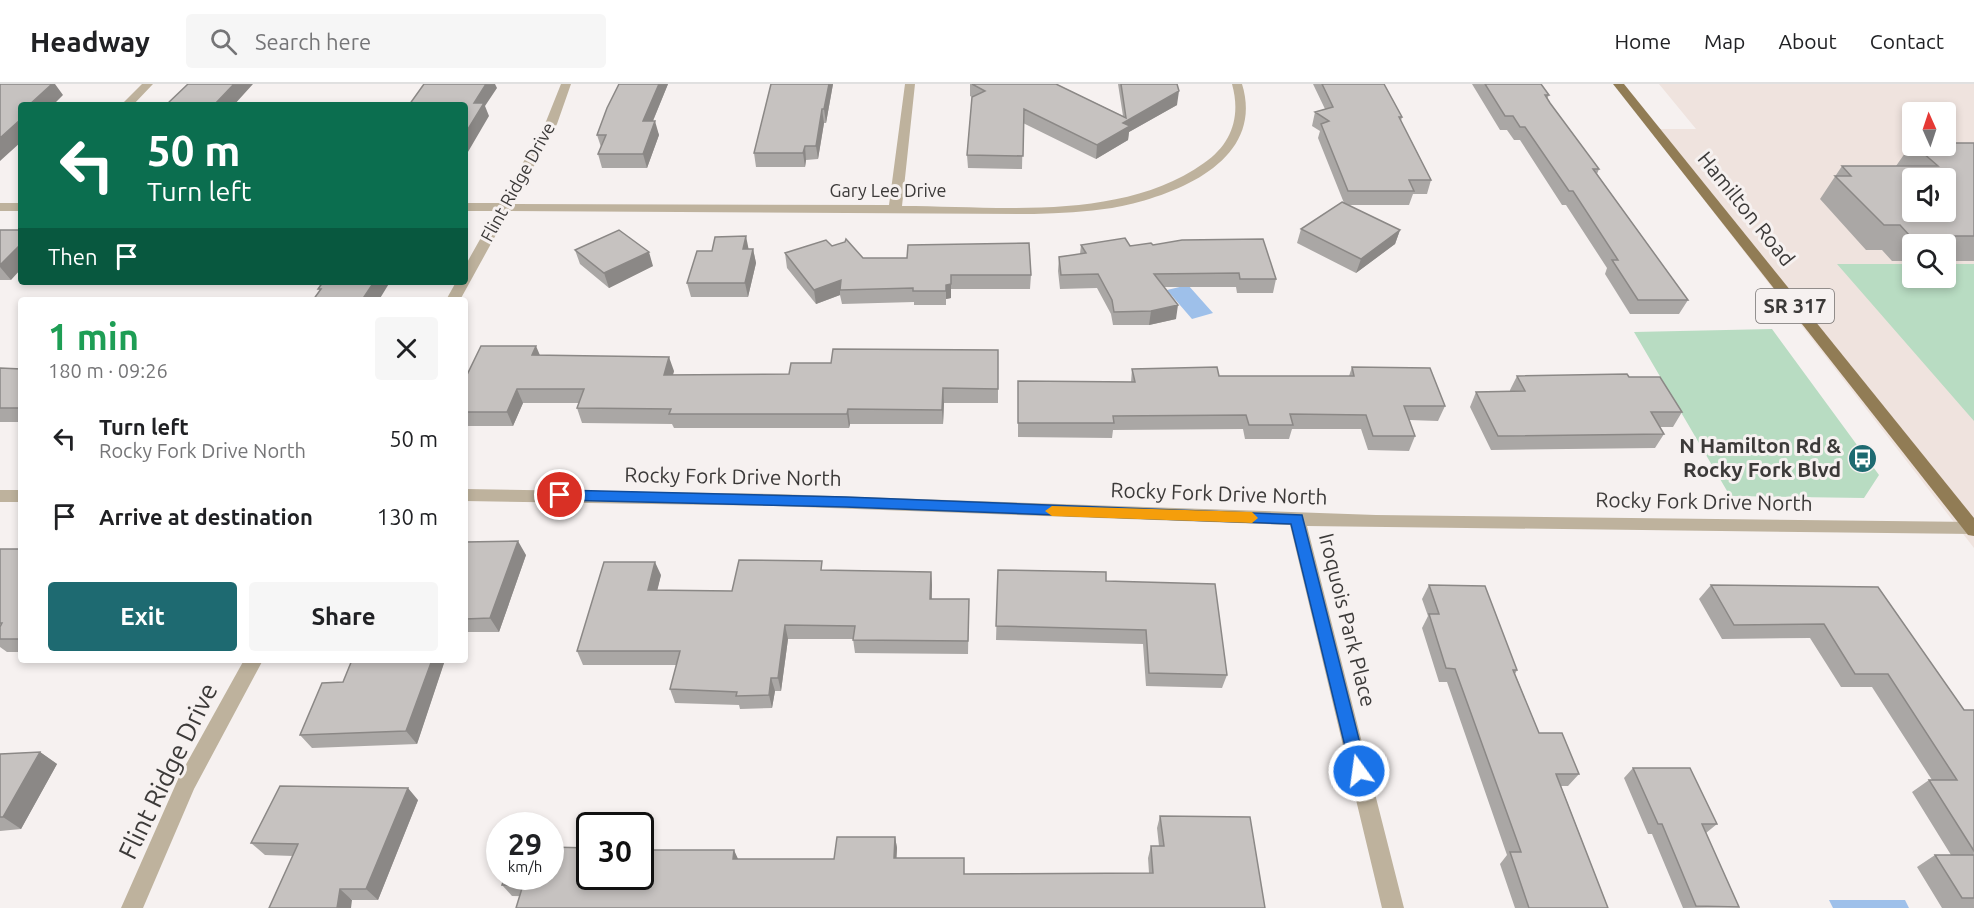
<!DOCTYPE html>
<html lang="en">
<head>
<meta charset="utf-8">
<style>
  :root { --surface:#fff; --page:#f6f6f6; --text:#202124; --muted:#757577; --line:#e0e0e0; --accent:#1e6a71 }
  body { margin:0; font-family:Ubuntu,sans-serif; background:var(--page); color:var(--text); height:100vh; display:flex; flex-direction:column; font-size:22px; white-space:nowrap }
  * { box-sizing:border-box; margin:0 }
  p { font-size:20px; color:var(--muted) }
  .icon { flex:none; width:33px; height:33px; fill:none; stroke:currentColor; stroke-width:2; stroke-linecap:round; stroke-linejoin:round }
  .map { position:relative; flex:1; overflow:hidden }
  .drawer { position:absolute; left:18px; top:213px; width:450px; height:366px; display:flex; flex-direction:column; background:var(--surface); border-radius:6px; box-shadow:0 3px 9px #0003 }
  .drawer>* { flex:none }
  .hud { position:absolute; left:18px; top:18px; width:450px; height:183px; border-radius:6px; box-shadow:0 3px 9px #0003; background:#0b6e4f; color:#fff; overflow:hidden }
  .needle { width:39px; rotate:357deg }
  .tools { position:absolute; left:1902px; top:18px; display:grid; gap:12px }
  .tools a { display:grid; place-items:center; width:54px; height:54px; border-radius:6px; background:var(--surface); box-shadow:0 3px 9px #0003; font-size:30px }
  .speed { position:absolute; left:486px; top:728px; display:flex; gap:12px; font-size:30px; font-weight:700; text-align:center }
  .speed>* { display:grid; place-content:center; width:78px; height:78px; border-radius:50%; background:var(--surface); box-shadow:0 3px 9px #0003; line-height:1 }
  .speed small { font-size:15px; font-weight:400 }
  .speed .limit { border:3px solid #111; border-radius:9px; background:#fff; color:#111 }
  .pin { position:absolute; display:grid; place-items:center; width:51px; height:51px; color:#fff; margin:-26px; border:3px solid #fff; border-radius:50%; box-shadow:0 2px 6px #0007 }
  .me { position:absolute; width:66px; margin:-33px; rotate:346deg; stroke-linejoin:round; filter:drop-shadow(0 0 4px #0008) }
  .turn { display:flex; align-items:center; gap:21px; height:126px; padding:0 30px; font-size:27px }
  .turn .icon { width:78px; height:78px; stroke-width:2.5 }
  .turn b { display:block; font-size:42px; line-height:51px }
  .then { display:flex; align-items:center; height:57px; padding:0 30px; background:#0003; gap:12px; font-size:22px }
  .round { display:grid; place-items:center; flex:none; width:63px; height:63px; border-radius:6px; background:var(--page) }
  .head { display:flex; align-items:center; justify-content:space-between; height:102px; padding:0 30px }
  h1 { font-size:36px; font-weight:700; line-height:45px; color:#1e9e55 }
  .action { display:flex; gap:12px; margin-top:auto; padding:12px 30px }
  .action a { flex:1; height:69px; border-radius:6px; background:var(--accent); color:#fff; font-size:24px; font-weight:700; line-height:69px; text-align:center }
  .action a+a { background:var(--page); color:var(--text) }
  ul { padding:0; list-style:none }
  li { display:flex; align-items:center; gap:18px; height:78px; padding:0 30px }
  li div { flex:1 }
  li b { display:block; font-size:22px }
  li em { font-style:normal }
  header { display:flex; align-items:center; gap:36px; box-sizing:border-box; height:84px; padding:0 30px; background:var(--surface); border-bottom:2px solid var(--line) }
  header strong { font-size:28px }
  nav { display:flex; gap:33px; margin-inline-start:auto; font-size:21px }
  .search { width:420px; height:54px; background:var(--page); display:flex; align-items:center; gap:15px; box-sizing:border-box; padding:0 21px; border-radius:6px; color:var(--muted); font-size:22px }
  .map>svg:first-child { display:block }
</style>
</head>
<body>
<header>
<strong>Headway</strong>
<div class="search"><svg class="icon" aria-label="search" viewBox="0 0 24 24"><circle cx="10" cy="10" r="6"/><path d="M15 15l6 6"/></svg>Search here</div>
<nav><a>Home</a><a>Map</a><a>About</a><a>Contact</a></nav>
</header>
<div class="map">
<svg width="1974" height="824" viewBox="0 0 1974 824">
  <rect width="100%" height="100%" fill="#f6f1f0"/>
  <path fill="#efe3de" fill-rule="evenodd" d="M1659,0H1974V464L1649,45H1696ZM1912,28H1946V62H1912ZM1912,94H1946V128H1912ZM1912,160H1946V194H1912Z"/>
  <path fill="#b8dcc2" d="M1837,180H1912V194H1946V180H1974V337Z
    M1772,245L1879,391L1864,414L1730,412L1634,248Z"/>
  <path fill="#9ec0ea" d="M1188,201L1213,229L1192,235L1167,206Z
    M1829,816H1905L1909,824H1833Z"/>
  <g fill="none" stroke-linecap="round" stroke-linejoin="round">
    <path fill="#beb29d" fill-rule="evenodd" d="M142,0H153L133,21H121Z
      M561,0H571L557,40L513,120L889,121L905,0H915L902,122C999,122 1121,138 1204,79C1232,60 1241,32 1232,0H1242C1266,78 1173,113 1112,124C1086,128 1060,129 1034,130L509,127L460,216H446L456,198H465V182L496,127H465V119H500L545,40Z
      M0,119H21V127H0Z
      M465,405L775,410L1376,431L1974,438V450L1307,442L1404,824H1382L1290,441L775,422L465,417Z
      M0,406H21V418H0Z
      M244,576H263L194,705L143,824H121L179,693Z"/>
    <path fill="#917c55" fill-rule="evenodd" d="M1613,0H1624L1974,434V452L1968,451Z"/>
  </g>
  <path fill="#aaa7a5" d="M619,0H668L653,37L659,51L647,84H602L598,70L601,63L597,51Z
    M771,0H833L826,39H824L818,75L806,76L805,83H756L754,69Z
    M970,0H1056L1123,32L1118,0H1177V21L1129,48L1128,56L1096,75L1023,39L1022,85L968,84L967,71L972,13L970,12Z
    M1313,0H1384L1402,33L1401,37L1431,96L1427,110H1413L1409,121H1347L1400,146L1395,160L1356,189L1297,159L1301,145L1344,119L1318,54L1320,47L1312,42L1315,28L1325,25Z
    M1472,0H1541L1549,11L1547,15L1550,19L1599,85L1597,90L1688,216L1679,230H1630L1605,190L1607,184L1566,121H1562L1520,56H1514L1507,46H1500Z
    M1912,59V62H1946L1974,59V177H1946V160H1912V177H1892L1882,166H1866L1820,115L1842,82H1896Z
    M0,146L11,196H0Z
    M845,158L863,174L1031,191L1030,205H951V214L946,215V221H914V218L842,220L840,211L816,220L787,184L785,169L832,162Z
    M1081,161H1153L1276,195L1273,209H1237L1236,203H1164L1176,235L1149,241H1113L1111,230L1097,204L1060,205L1058,187L1059,173L1080,170Z
    M749,165H753L756,179L748,213H691L687,199Z
    M575,166L653,182L609,204L580,180Z
    M998,266V319H944L943,340H850L849,344H674L672,340L582,339L577,324L579,319H523L513,342H465V295L540,272L674,287L673,291L789,290L831,279Z
    M1352,283L1445,322L1438,337L1409,336L1415,352L1409,367L1368,366L1361,345H1292L1289,355H1245L1243,345L1113,346L1112,354L1018,353V297L1131,298L1132,285L1219,292H1349Z
    M0,284L21,285V338H0Z
    M1517,292L1629,293L1682,328L1673,343H1660L1664,350L1655,364L1491,366L1470,323L1476,308L1510,307V306Z
    M465,458L526,471L499,548H465Z
    M0,465H21V568H7L0,563Z
    M824,486L931,488L932,501V515H969L968,570L855,569L853,555H788L781,607H775L772,624L740,625L739,621L675,619L670,605L677,581H583L577,567L661,491L657,506L732,507Z
    M998,486L1106,497L1227,591L1222,604L1146,602L1143,560L996,556Z
    M1429,501L1517,586L1515,590L1539,649L1579,690L1568,702H1561L1608,824H1515L1500,780L1507,771L1447,598H1439L1422,544L1428,532L1422,515Z
    M1711,501L1878,503L1964,626H1974V824H1942L1917,783L1935,771H1951L1912,708L1929,696H1932L1872,603H1841L1810,554L1722,555L1699,515Z
    M51,576H151L55,579Z
    M352,576H445L417,660L312,664L300,651L343,598Z
    M40,668L57,680L21,745L0,747V670Z
    M1633,684L1717,740L1706,749L1739,823L1683,824L1652,750H1648L1624,694Z
    M418,716L378,816H352L293,772L265,771L251,759Z
    M1160,732L1265,824L512,812L502,801L642,764L643,766L738,775H834L895,753L897,764L896,774L965,790L1149,789L1148,774L1151,762H1159L1157,744Z"/>
  <path fill="#8b8886" d="M52,0H55L63,11L53,21H29Z
    M234,0H253L234,21H214Z
    M486,0H495L497,4L485,22L489,32L465,73V50L474,19Z
    M659,0H668L647,51L643,37Z
    M829,0H833L826,39L824,25Z
    M1179,7L1177,21L1129,48L1128,56L1096,75L1097,61L1123,39Z
    M822,25L824,39L818,75L816,62Z
    M21,35V58L0,77V54Z
    M655,37L659,51L647,84L643,70Z
    M805,62L806,76L805,83L803,69Z
    M1400,146L1395,160L1356,189L1361,175Z
    M746,152L749,167L743,165Z
    M21,160V185L11,196L0,183V181Z
    M753,165L756,179L748,213L745,199Z
    M649,168L653,182L609,204L604,189Z
    M951,191V214L946,215V221V201Z
    M841,196L840,206V211L816,220L814,206Z
    M374,198H390L379,216H362Z
    M1178,221L1176,235L1149,241L1151,227Z
    M536,262L542,276L532,271Z
    M669,273L674,287L668,305L664,291Z
    M943,304L944,319L943,340L942,326Z
    M517,305L523,319L513,342L507,328Z
    M848,325L850,340L849,344L847,330Z
    M518,457L526,471L499,548L490,534Z
    M655,478L661,491L654,520L648,506Z
    M931,488L932,501L931,528L930,515Z
    M785,541L788,555L781,607L778,594Z
    M432,576H445L417,660L406,647Z
    M771,594L775,607L772,624L769,611Z
    M40,668L57,680L21,745L3,733Z
    M408,704L418,716L378,816L366,805Z
    M895,753L897,764L896,786L894,774Z
    M734,766L739,777L733,775Z
    M340,805L352,816L351,824H337Z"/>
  <path fill="#c6c2c0" stroke="#8b8886" stroke-width="1.5" fill-rule="evenodd" d="M0,0H52L29,21H21V35L0,54Z
    M188,0H234L214,21H166Z
    M424,0H486L474,19H484L465,50V21H409Z
    M619,0H659L643,37H655L643,70H598L606,51H597L607,24Z
    M771,0H829L824,25H822L816,62H805L803,69H754Z
    M972,0H1056L1126,34L1121,0H1177L1179,7L1123,39L1130,42L1097,61L1024,25L1023,72L967,71L972,13L985,7Z
    M1322,0H1384L1402,33H1399L1431,96H1409L1414,107H1348L1321,40L1329,37L1315,28L1333,23Z
    M1485,0H1541L1549,11H1545L1550,19L1599,85H1593L1688,216H1638L1612,176H1618L1573,107H1569L1525,43H1520L1513,32H1505Z
    M1946,59H1974V152H1910L1900,141H1884L1835,92H1851L1842,82H1938L1915,62H1946ZM1912,94H1946V128H1912Z
    M1342,118L1400,146L1361,175L1301,145Z
    M0,146H21V160L0,181Z
    M619,146L649,168L604,189L575,166Z
    M746,152L743,165H753L745,199H687L697,167H712L715,153Z
    M1125,154L1130,162L1151,159L1153,161L1182,156L1263,155L1276,195H1240L1239,189L1154,190L1178,221L1151,227L1114,228L1112,216L1098,190L1061,191L1059,173L1086,169L1081,161Z
    M846,155L863,174H907L908,161L1029,159L1031,191H951V200L946,201V207H913V204L840,206L841,196L814,206L785,169L826,156L832,162L845,158Z
    M323,198H374L362,216H313L321,205H318Z
    M481,262H536L532,271L669,273L664,291L789,290L791,279H831L833,265L998,266V305L943,304L942,326L848,325L847,330H669L671,325L577,324L584,305H517L507,328H465V295Z
    M1217,283L1219,292H1354L1352,283L1430,284L1445,322H1404L1415,352H1373L1366,331L1290,330L1293,341H1249L1246,331L1113,332L1114,339H1018V297L1135,298L1132,285Z
    M0,284L21,285V324H0Z
    M1627,290L1629,293H1660L1682,328H1651L1664,350L1498,352L1476,308L1525,307L1517,292Z
    M518,457L490,534L465,535V458Z
    M0,465H21V555H0V543L2,539H0Z
    M739,476L822,477L821,486L931,488L930,515H969L968,557L853,556L855,542L785,541L778,594H771L769,611L736,612L737,608L670,605L680,567H577L604,478H655L648,506L732,507Z
    M998,486L1106,488V497L1215,500L1227,591L1149,589L1146,546L996,542Z
    M1429,501L1485,502L1517,586H1513L1539,649H1562L1579,690H1556L1608,824H1529L1510,768H1521L1455,585L1446,584L1429,530H1439Z
    M1711,501L1878,503L1964,626H1974V767L1929,696H1957L1888,590H1855L1824,540L1734,541Z
    M352,576H432L406,647L300,651L322,599L343,598Z
    M40,668L3,733H0V670Z
    M1633,684H1690L1717,740H1702L1739,823L1696,822L1662,740H1658Z
    M280,702L408,704L366,805H340L337,824H269L298,760L251,759Z
    M1160,732L1250,733L1265,824H516L523,801H502L505,792H550V763L590,764V792H640V764H642V766H734L733,775H834L837,753H895L894,774H964V790L1153,789L1151,762H1164Z
    M1935,771H1974V814H1962Z"/>
  <path fill="#1a73e8" stroke="#114b97" stroke-width="1.5" d="M560,406L846,413L1302,431L1367,687L1365,692L1359,694L1353,692L1351,687L1291,440L846,423L560,416L553,411Z"/>
  <path fill="#f59e0b" d="M1052,422L1252,428L1258,434L1252,439L1052,432L1045,427Z"/>
  <defs>
    <symbol id="bus-disc" viewBox="-11 -11 22 22"><circle r="9.5" fill="#1e6a71" stroke="#f6f1f0"/><path d="M-5-6H5V4H4V6H2V4H-2V6H-4V4H-5ZM-3.5-4V0h7V-4ZM-3.5 1.2v1.5H-2V1.2ZM2 1.2v1.5H3.5V1.2Z" fill="#fff"/></symbol>
  </defs>
  <g fill-rule="evenodd">
    <use href="#bus-disc" x="1846" y="358" width="33" height="33"/>
  </g>
  <g text-anchor="middle" stroke-width="6" stroke-linejoin="round" paint-order="stroke">
    <g font-size="18" fill="#3c3a39" stroke="#f6f1f0">
      <text transform="translate(518 98) rotate(-61)" y="6">Flint Ridge Drive</text>
      <text x="888" y="113">Gary Lee Drive</text>
    </g>
    <rect fill="#f6f1f0" stroke="#747170" stroke-width="1.5" x="1756" y="205" width="78" height="34" rx="4.5"/>
    <g font-size="20" font-weight="bold" fill="#3c3a39">
      <text x="1795" y="229">SR 317</text>
    </g>
    <g font-size="21" fill="#3c3a39" stroke="#f6f1f0">
      <text transform="translate(1746 125) rotate(51)" y="7">Hamilton Road</text>
      <text transform="translate(733 393) rotate(1)" y="7">Rocky Fork Drive North</text>
      <text transform="translate(1219 410) rotate(2)" y="7">Rocky Fork Drive North</text>
      <text transform="translate(1704 418) rotate(1)" y="7">Rocky Fork Drive North</text>
      <text transform="translate(1347 536) rotate(76)" y="7">Iroquois Park Place</text>
    </g>
    <g font-size="21" font-weight="bold" fill="#3c3a39" stroke="#f6f1f0" text-anchor="end">
      <text x="1841" y="369">N Hamilton Rd &amp;<tspan x="1841" dy="24">Rocky Fork Blvd</tspan></text>
    </g>
    <g font-size="26" fill="#3c3a39" stroke="#f6f1f0">
      <text transform="translate(168 687) rotate(-64)" y="9">Flint Ridge Drive</text>
    </g>
  </g>
</svg>
<div class="tools">
<a><svg class="needle" viewBox="-14 -14 28 28"><path d="M0-13l5 13h-10z" fill="#e53935"/><path d="M0 13l5-13h-10z" fill="#757577"/></svg></a>
<a><svg class="icon" aria-label="sound" viewBox="0 0 24 24"><path d="M4 9h4l5-4v14l-5-4H4zM17 9q2 3 0 6"/></svg></a>
<a><svg class="icon" aria-label="search" viewBox="0 0 24 24"><circle cx="10" cy="10" r="6"/><path d="M15 15l6 6"/></svg></a>
</div>
<div class="speed"><div>29<small>km/h</small></div><div class="limit">30</div></div>
<div class="pin" style="left:560px;top:411px;background:#d93025"><svg class="icon" aria-label="arrive" viewBox="0 0 24 24"><path d="M6 21V4h12l-3 4 3 4H6"/></svg></div>
<svg class="me" style="left:1359px;top:687px" viewBox="-20 -20 40 40"><circle r="17" fill="#1a73e8" stroke="#fff" stroke-width="3"/><path d="M0-11L8 9 0 5-8 9z" fill="#fff"/></svg>
<div class="hud">
<div class="turn"><svg class="icon" aria-label="left" viewBox="0 0 24 24"><path d="M17 20v-9H6M10 6l-5 5 5 5"/></svg><div><b>50 m</b>Turn left</div></div>
<div class="then">Then<svg class="icon" aria-label="arrive" viewBox="0 0 24 24"><path d="M6 21V4h12l-3 4 3 4H6"/></svg></div>
</div>
<section class="drawer">
<div class="head"><div><h1>1 min</h1><p>180 m · 09:26</p></div><a class="round"><svg class="icon" aria-label="close" viewBox="0 0 24 24"><path d="M6 6l12 12M18 6L6 18"/></svg></a></div>
<ul>
<li><svg class="icon" aria-label="left" viewBox="0 0 24 24"><path d="M17 20v-9H6M10 6l-5 5 5 5"/></svg><div><b>Turn left</b><p>Rocky Fork Drive North</p></div><em>50 m</em></li>
<li><svg class="icon" aria-label="arrive" viewBox="0 0 24 24"><path d="M6 21V4h12l-3 4 3 4H6"/></svg><div><b>Arrive at destination</b></div><em>130 m</em></li>
</ul>
<div class="action"><a>Exit</a><a>Share</a></div>
</section>
</div>
</body>
</html>
